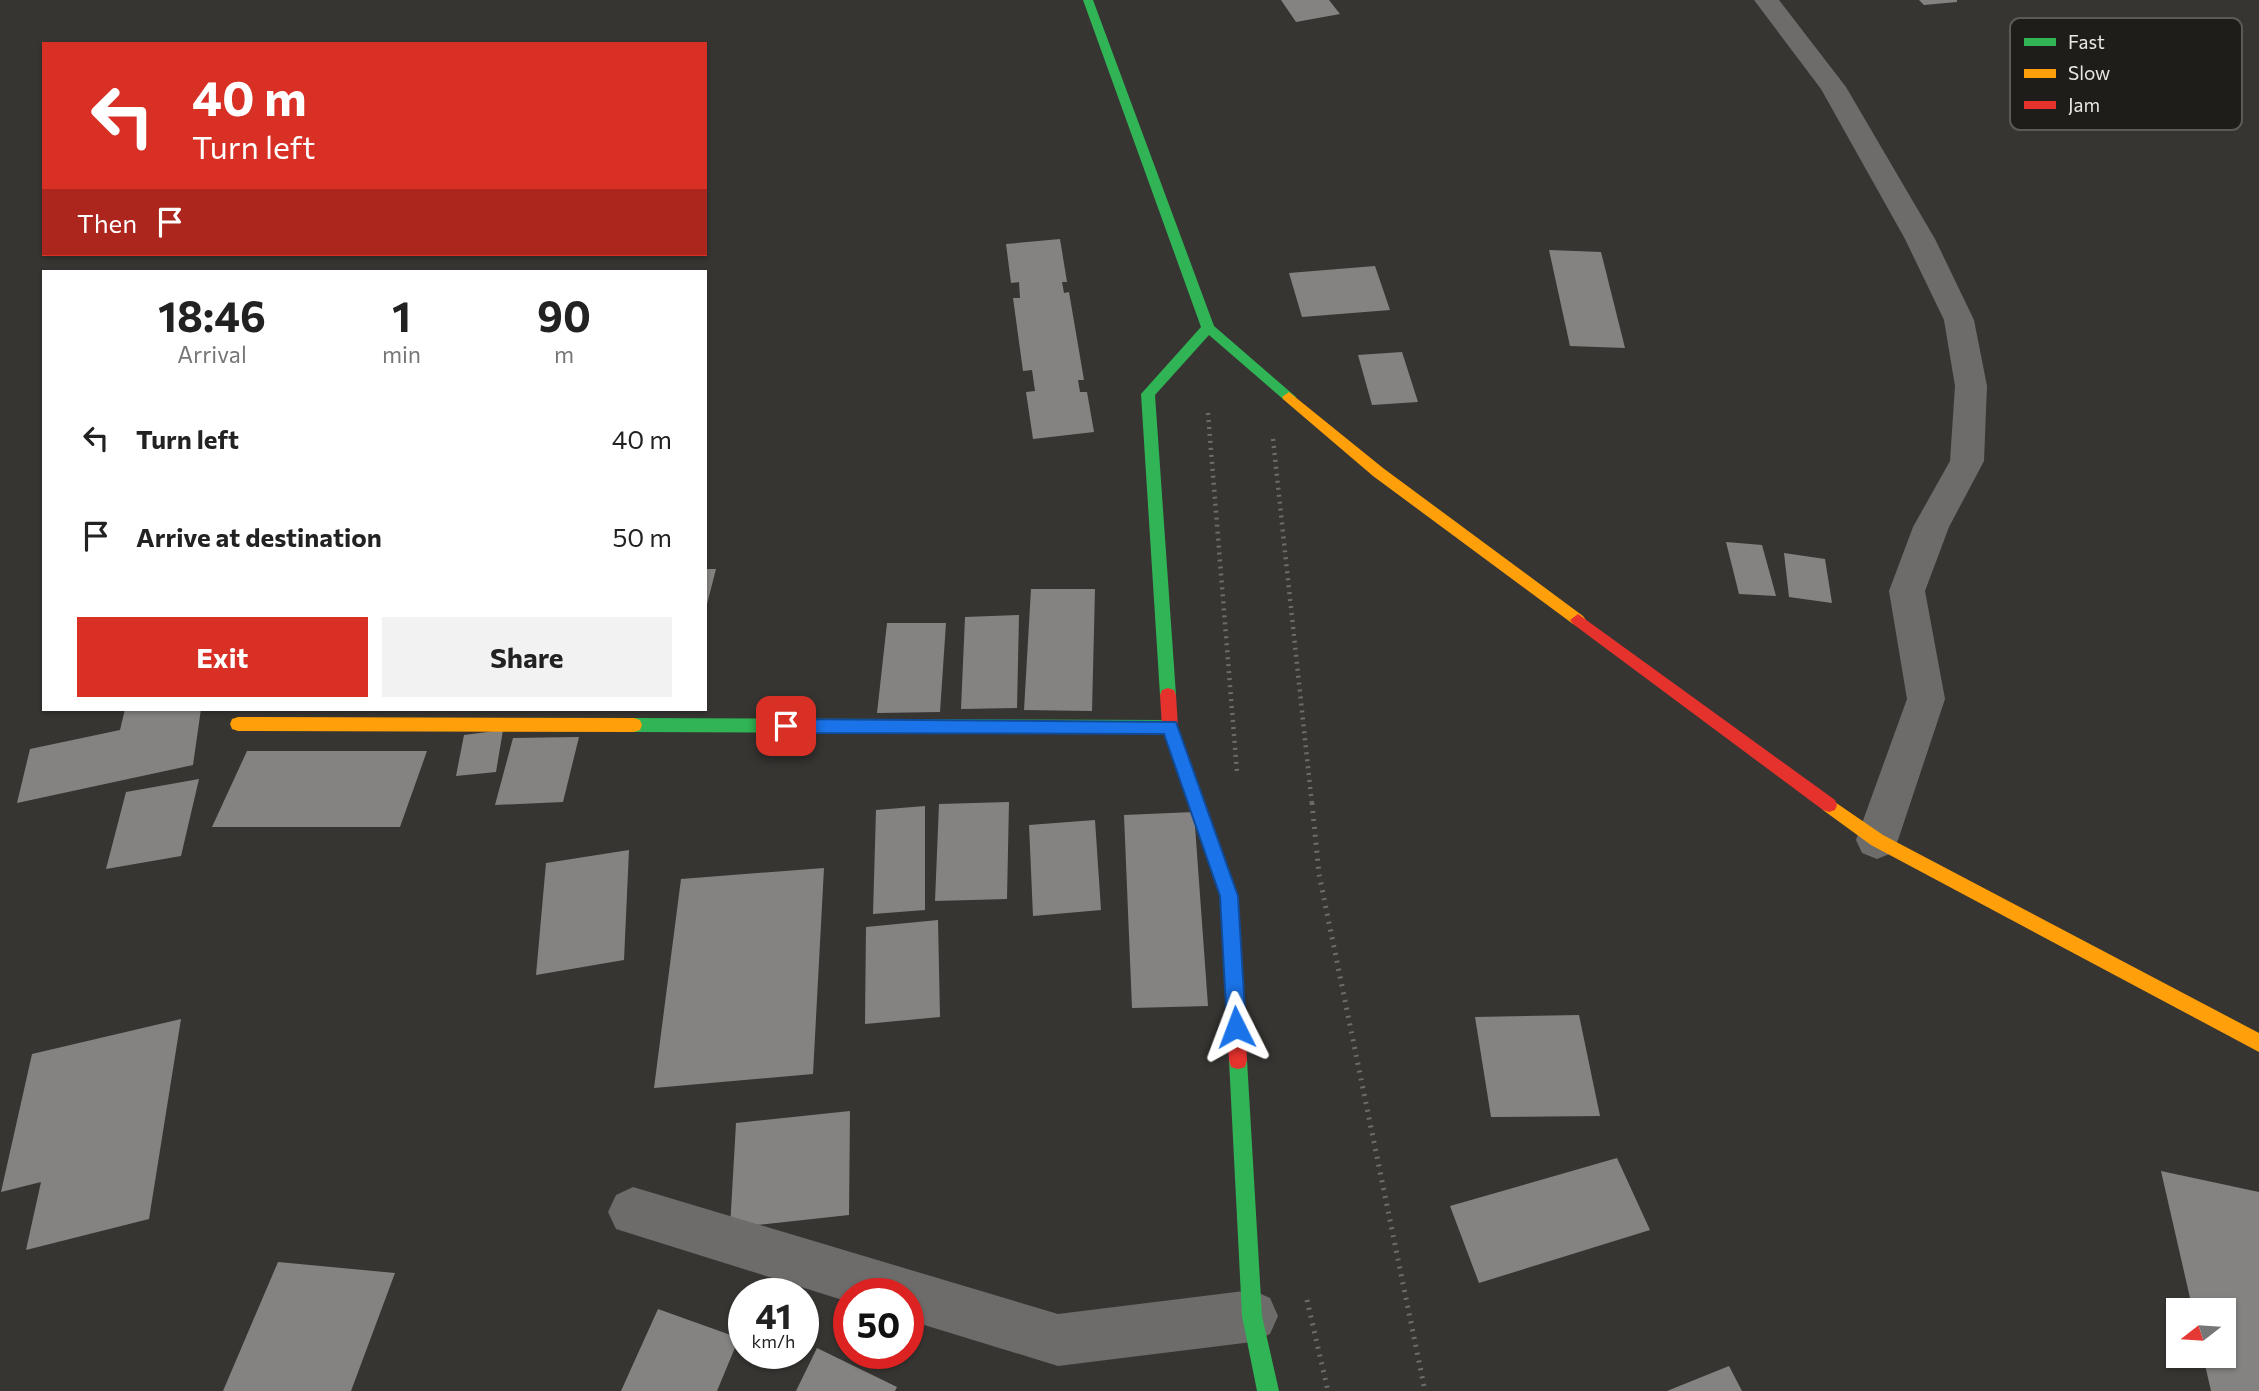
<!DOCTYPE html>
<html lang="en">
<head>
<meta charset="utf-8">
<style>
  :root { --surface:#fff; --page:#f2f2f2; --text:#222; --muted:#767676; --accent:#d93025 }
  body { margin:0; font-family:Commissioner,sans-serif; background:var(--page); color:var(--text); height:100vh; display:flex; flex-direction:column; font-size:26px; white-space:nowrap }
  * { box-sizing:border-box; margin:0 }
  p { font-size:23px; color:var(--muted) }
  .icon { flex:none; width:38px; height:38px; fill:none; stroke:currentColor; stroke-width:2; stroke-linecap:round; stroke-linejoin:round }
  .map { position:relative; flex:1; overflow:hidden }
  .side { position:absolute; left:42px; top:270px; width:665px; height:441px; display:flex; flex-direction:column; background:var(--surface); border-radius:0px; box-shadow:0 2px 5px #0004 }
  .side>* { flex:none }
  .hud { position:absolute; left:42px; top:42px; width:665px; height:214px; border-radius:0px; box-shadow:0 2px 5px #0004; background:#d93025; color:#fff; overflow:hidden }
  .needle { width:46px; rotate:253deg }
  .buttons { position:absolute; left:2166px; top:1298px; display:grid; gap:14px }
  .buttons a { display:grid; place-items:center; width:70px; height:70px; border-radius:0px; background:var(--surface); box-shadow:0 2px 5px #0004; font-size:35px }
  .speed { position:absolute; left:728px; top:1278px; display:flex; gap:14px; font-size:35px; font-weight:700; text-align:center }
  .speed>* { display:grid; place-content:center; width:91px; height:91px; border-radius:50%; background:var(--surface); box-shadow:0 2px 5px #0004; line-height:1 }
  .speed small { font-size:18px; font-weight:400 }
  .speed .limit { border:10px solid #d22; background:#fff; color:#111 }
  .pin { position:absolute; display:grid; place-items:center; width:60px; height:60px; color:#fff; margin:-30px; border-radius:14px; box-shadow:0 4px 10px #0006 }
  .me { position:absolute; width:77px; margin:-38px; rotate:357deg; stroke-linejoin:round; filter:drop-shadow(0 0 5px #0008) }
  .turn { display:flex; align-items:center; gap:24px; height:147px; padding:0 35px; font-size:32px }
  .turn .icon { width:91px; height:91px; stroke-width:2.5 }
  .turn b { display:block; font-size:49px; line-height:60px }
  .then { display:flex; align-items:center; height:66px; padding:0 35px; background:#0003; gap:14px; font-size:26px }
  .eta { display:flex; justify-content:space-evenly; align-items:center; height:119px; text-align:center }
  .eta b { font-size:42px; font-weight:700; line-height:49px }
  .primary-button { display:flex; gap:14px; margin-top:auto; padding:14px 35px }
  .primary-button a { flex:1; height:80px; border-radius:0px; background:var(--accent); color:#fff; font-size:28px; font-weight:700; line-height:80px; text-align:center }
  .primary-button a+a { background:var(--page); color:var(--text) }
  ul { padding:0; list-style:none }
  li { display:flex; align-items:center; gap:21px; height:98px; padding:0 35px }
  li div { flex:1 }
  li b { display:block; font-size:26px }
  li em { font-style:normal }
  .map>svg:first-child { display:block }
</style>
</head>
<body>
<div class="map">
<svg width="2259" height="1391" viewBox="0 0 2259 1391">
  <rect width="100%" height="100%" fill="#373532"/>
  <path fill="#858381" d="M1281,0H1329L1340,14L1296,22Z
    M1919,0H1957V2L1924,5Z
    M1060,239L1067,282H1062L1064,293L1069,292L1084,380H1078L1080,392H1087L1094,432L1033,439L1026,392L1035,391L1032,370L1023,371L1013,298H1020L1019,282L1011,283L1006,244Z
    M1549,250L1601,252L1625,348L1570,346Z
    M1375,266L1390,310L1302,317L1289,273Z
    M1402,352L1418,402L1372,405L1358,355Z
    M1726,542L1762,545L1776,596L1739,594Z
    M1784,553L1825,559L1832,603L1789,597Z
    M705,569H716L706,608H705Z
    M1031,589H1095L1092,711L1024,710Z
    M1019,615L1017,708L961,709L965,617Z
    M887,623H946L940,712L877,713Z
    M125,709H201L193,765L17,803L30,749L120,730Z
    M503,730L496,772L456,776L464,735Z
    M579,737L563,802L495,805L513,738Z
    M247,751H427L400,827H212Z
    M199,779L181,856L106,869L126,792Z
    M1009,802L1007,899L935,901L939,804Z
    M925,806V910L873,914L876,810Z
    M1194,812L1208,1006L1132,1008L1124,815Z
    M1095,820L1101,910L1033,916L1029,825Z
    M629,850L624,960L536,975L546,863Z
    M824,868L813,1074L654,1088L681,879Z
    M938,920L940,1017L865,1024L866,927Z
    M1579,1015L1600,1116L1491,1117L1475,1017Z
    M181,1019L149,1219L26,1250L41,1182L1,1192L32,1054Z
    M850,1111L849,1215L730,1228L736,1123Z
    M1617,1158L1650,1230L1479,1283L1450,1206Z
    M2161,1171L2259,1192V1391H2211L2203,1356H2224V1311H2193Z
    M278,1262L395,1273L351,1391H223Z
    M658,1309L739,1338L717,1391H621Z
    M817,1348L897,1387L895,1391H796Z
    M1729,1366L1742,1391H1667Z"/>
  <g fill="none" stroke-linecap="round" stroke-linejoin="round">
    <path stroke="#6e6c6a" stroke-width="4.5" stroke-dasharray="2 5" stroke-linecap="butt" d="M1208,413L1237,772
      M1273,439L1312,805"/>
    <path stroke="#6e6c6a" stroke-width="5" stroke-dasharray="2 6" stroke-linecap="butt" d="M1312,803L1319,874L1425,1391
      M1307,1300L1328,1391"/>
    <path fill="#6d6c6a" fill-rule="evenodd" d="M1754,0H1779L1846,87L1935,239L1974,320L1987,386L1984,461L1949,527L1925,591L1945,699L1898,840L1892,853L1877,859L1862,853L1856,840L1907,699L1889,591L1913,527L1950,461L1955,386L1944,320L1905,239L1821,89Z
      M633,1187L1058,1314L1252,1290L1270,1298L1278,1316L1270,1334L1252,1342L1058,1366L908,1320V1293H849V1302L616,1229L608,1212L616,1195Z"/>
    <path fill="#30b455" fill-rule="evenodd" d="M1083,0H1093L1214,326L1296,397L1294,400H1284L1209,335L1155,395L1176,695L1174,700H1162L1160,695L1141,394L1201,327Z
      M634,718L1170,720L1176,722L1178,727L1176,732L1170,734L634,732L628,730L626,725L628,720Z
      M1238,1051L1245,1053L1247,1060L1262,1316L1279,1391H1257L1242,1316L1229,1060L1231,1053Z"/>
    <path fill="#ff9f0a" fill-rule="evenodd" d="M1289,392L1383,468L1583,616L1586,620L1583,624H1573L1373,476L1284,400L1282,397Z
      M238,717L634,718L640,720L642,725L640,730L634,732L238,731L232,729L230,724L232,719Z
      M1829,798L1883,835L2259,1033V1052L1871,845L1823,810L1821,805L1823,800Z"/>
    <path fill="#e5322d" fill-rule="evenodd" d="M1578,614L1835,800L1837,805L1835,810L1829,812L1823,810L1573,624L1570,620Z
      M1168,688L1174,690L1176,695L1178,727L1238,896L1247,1060L1245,1067L1238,1069L1231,1067L1229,1060L1220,896L1162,727L1160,695L1162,690Z"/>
  </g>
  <path fill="#1a73e8" stroke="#114b97" stroke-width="2" d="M786,719L1176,722L1238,896L1246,1027L1243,1034L1236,1036L1230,1034L1227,1027L1220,896L1164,734L786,733L781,731L778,726L781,721Z"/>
  <rect x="2010" y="18" width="232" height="112" rx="10" fill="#1f1d1a" stroke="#5c5a56" stroke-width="2"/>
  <rect x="2024" y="38" width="32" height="8" fill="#30b455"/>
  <rect x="2024" y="69" width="32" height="9" fill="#ff9f0a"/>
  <rect x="2024" y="101" width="32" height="8" fill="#e5322d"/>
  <g font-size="19" fill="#eae7e3">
    <text x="2068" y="49">Fast</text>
    <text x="2068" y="80">Slow</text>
    <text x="2068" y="112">Jam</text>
  </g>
</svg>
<div class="buttons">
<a><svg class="needle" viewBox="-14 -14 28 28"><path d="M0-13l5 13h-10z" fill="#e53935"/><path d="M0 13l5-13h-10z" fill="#767676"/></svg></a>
</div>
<div class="speed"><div>41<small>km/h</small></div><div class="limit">50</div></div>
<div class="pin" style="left:786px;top:726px;background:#d93025"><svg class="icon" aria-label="arrive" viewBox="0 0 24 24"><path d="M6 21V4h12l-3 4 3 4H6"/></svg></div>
<svg class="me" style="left:1236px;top:1027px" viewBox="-20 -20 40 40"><path d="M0-17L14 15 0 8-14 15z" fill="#1a73e8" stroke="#fff" stroke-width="4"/></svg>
<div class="hud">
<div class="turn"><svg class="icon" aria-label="left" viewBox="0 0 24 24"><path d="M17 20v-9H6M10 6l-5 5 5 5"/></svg><div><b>40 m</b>Turn left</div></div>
<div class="then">Then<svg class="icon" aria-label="arrive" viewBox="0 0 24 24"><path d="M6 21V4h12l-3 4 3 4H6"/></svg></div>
</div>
<section class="side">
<div class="eta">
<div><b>18:46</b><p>Arrival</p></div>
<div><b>1</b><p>min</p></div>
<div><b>90</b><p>m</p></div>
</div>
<ul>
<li><svg class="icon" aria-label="left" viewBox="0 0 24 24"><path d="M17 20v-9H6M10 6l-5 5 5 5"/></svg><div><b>Turn left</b></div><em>40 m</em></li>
<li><svg class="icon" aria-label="arrive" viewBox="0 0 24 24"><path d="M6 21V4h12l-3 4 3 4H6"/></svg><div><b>Arrive at destination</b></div><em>50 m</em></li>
</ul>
<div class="primary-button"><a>Exit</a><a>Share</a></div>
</section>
</div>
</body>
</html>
